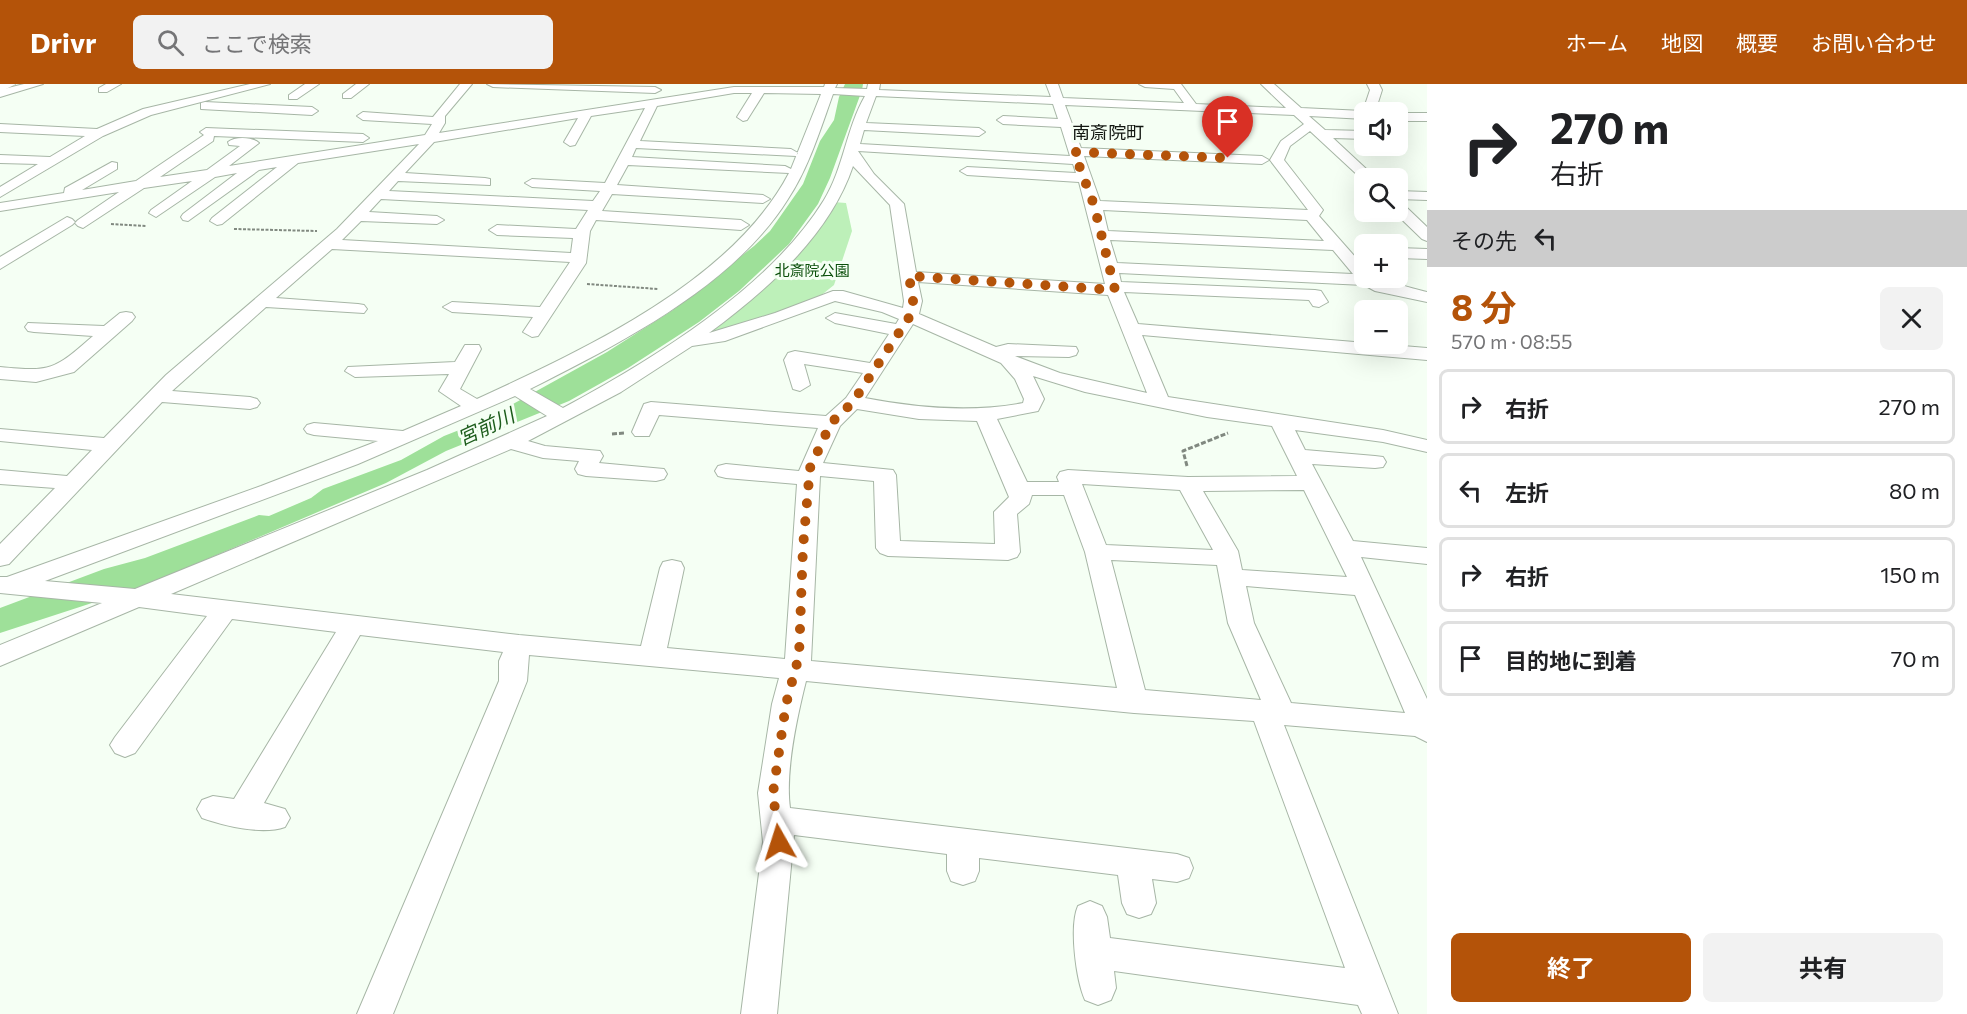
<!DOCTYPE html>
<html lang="ja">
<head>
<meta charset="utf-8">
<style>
  :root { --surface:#fff; --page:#f2f2f2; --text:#202124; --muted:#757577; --line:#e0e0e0; --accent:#b45309 }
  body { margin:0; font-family:Commissioner,"Noto Sans JP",sans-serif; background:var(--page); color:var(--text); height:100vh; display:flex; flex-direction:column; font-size:22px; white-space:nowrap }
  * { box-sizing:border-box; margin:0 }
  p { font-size:20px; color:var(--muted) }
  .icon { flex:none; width:33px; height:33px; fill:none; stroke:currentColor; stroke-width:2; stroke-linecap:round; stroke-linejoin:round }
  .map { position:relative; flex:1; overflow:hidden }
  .sheet { display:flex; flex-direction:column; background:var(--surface); width:540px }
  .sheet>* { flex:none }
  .top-card { background:#fff; color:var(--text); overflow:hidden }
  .buttons { position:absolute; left:1354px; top:18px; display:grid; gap:12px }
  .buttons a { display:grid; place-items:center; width:54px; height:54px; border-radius:9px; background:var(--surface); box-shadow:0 6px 24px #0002; font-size:30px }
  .pin { position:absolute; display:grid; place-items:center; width:51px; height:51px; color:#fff; margin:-62px -26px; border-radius:50% 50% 50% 0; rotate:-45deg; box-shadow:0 0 6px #0007 }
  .pin .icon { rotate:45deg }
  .me { position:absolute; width:66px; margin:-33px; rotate:354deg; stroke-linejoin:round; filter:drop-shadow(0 0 4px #0008) }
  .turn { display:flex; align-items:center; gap:21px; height:126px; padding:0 24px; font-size:27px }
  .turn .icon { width:78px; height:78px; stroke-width:2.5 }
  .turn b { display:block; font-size:42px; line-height:51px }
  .then { display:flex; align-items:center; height:57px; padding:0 24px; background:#0003; gap:12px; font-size:22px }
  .round { display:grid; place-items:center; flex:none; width:63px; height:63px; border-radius:9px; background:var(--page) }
  .head { display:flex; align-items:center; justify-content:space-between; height:102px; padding:0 24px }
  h1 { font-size:36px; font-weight:700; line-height:45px; color:var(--accent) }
  .primary-button { display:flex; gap:12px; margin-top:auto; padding:12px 24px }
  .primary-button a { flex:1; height:69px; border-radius:9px; background:var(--accent); color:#fff; font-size:24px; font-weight:700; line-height:69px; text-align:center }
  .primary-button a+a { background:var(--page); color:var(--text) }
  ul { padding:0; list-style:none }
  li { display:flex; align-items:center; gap:18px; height:75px; margin:0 12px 9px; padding:0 12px; border:3px solid var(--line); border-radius:9px }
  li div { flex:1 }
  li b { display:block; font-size:22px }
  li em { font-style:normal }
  header { display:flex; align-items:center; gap:36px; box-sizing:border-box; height:84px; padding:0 30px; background:var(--accent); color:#fff }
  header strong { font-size:28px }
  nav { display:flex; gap:33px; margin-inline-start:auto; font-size:21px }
  .search { width:420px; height:54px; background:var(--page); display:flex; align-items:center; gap:15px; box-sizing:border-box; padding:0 21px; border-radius:9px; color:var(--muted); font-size:22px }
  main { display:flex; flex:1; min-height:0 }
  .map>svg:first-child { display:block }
</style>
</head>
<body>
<header>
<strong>Drivr</strong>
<div class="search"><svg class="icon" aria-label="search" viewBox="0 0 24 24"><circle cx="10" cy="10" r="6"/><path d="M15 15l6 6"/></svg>ここで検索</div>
<nav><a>ホーム</a><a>地図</a><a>概要</a><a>お問い合わせ</a></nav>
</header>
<main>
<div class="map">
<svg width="1427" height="930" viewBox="0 0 1427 930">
  <rect width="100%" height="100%" fill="#f5fff4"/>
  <path fill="#bdf0b9" d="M833,118L846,119L852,147L834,201L819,213L780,230L708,250L777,188Z"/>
  <path fill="#9ee099" d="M845,0H863L862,6L830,94L818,120L789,160L739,207L699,238L628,284L569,317L446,367L386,399L144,502L0,549V524L104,485L145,474L259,431L269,432L311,414L323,405L401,376L444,352L510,326L513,320L607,268L673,226L754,162L770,147L803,100L820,57L834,36L839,13Z"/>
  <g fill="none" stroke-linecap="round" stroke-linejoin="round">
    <defs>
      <path id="street" d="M24,0H43L0,13V6Z
        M106,0H121L107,8H99V4Z
        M250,0H270L151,31L103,52L0,113V103L38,80L0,79V71L50,73L85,52L0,48V40L97,45L143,25Z
        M305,0H319L297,15H289V11Z
        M356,0H369L351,14H343V10Z
        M460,0H472L445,32V39L439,49L734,3H824L825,0H837L835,4L867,5L868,0H880L879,6L1051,13L1046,0H1058L1063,14L1184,19L1174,5L1145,3L1139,0H1181L1196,20L1286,24L1261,0H1274L1301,24L1363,27L1370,6L1367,0H1379L1382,6L1375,28H1365V35L1309,32L1325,46L1365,47V55L1333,54L1376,94H1365L1364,97L1310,47L1290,62L1284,76L1323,126L1319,132L1365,184V194C1380,194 1410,204 1427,208V218L1375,207L1364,201L1119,189L1121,198L1315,206L1321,207L1328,218L1319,223L1313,222L1309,216L1124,208L1138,240L1427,264V276L1142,251L1168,313L1383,346L1427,356V368L1383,358L1295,346L1305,366L1375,372L1383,373L1386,378L1383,383L1375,384L1312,380L1353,457L1427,464V480L1361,473L1427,615V658L1415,652L1284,641L1398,930H1362L1358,921L1114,887L1116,904L1111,916L1098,921L1085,916C1076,896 1069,842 1078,822L1090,817L1102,822L1107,833L1110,854L1345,884L1254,637L1134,629L806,597C797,633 785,687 790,724L1177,770L1189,774L1193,784L1189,794L1177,798L1152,795L1156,819L1151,830L1139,834L1127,830L1122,819L1118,791L979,774V787L975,797L963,801L951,797L947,787V770L794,751L777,930H741L763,758L758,709L772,620L779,594L529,571L527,597L393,930H357L499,597V577L503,568L360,551L264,719L285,725L290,734L285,743C262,751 225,742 202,734L197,725L202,716L213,712L234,715L336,548L232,535L135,669L125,673L115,669L110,661L115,653L207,532L139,523L0,582V561L102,519L0,509V493H7L261,402L378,357L314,351L307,349L304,345L307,341L314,339L403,347L461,322L439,307L449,290L355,293L345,287L348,283L455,278L465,261H479L481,265L460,305L477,315C583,266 732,198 789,89L628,81L617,101L763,111L770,115L763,119L612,110L602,127L741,136L749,141L741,146L596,136L590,147L586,179L538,252L532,253L523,248L533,233L452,228L443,223L452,218L540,223L570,178L332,165L276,214L358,220L364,221L367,225L364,229L266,223L172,307L250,313L257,315L260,319L257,323L250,325L162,318L9,480L0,482V460L55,404L0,400V386L67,392L92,366L0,357V345L104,354L166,291L337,145L419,60L298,79L222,140L217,141L210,137L212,134L277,83L259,86L188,137L183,136L181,133L183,130L237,89L215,93L156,133L149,129L151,126L192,97L144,104L83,144L78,142L75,139L78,136L119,108L0,127V119L64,109L65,104L112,78L117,79V85L82,106L136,97L204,51L200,48L206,44L363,50L369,54L363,58L214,52L213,57L160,93L207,86L240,62L229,61L228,58C235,52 253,53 259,59L229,82L425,51L432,40L363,36L357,32L363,28L433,33ZM734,9H752L737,33L743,37L747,36L764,9L821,10L791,85L785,82L632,73L636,64L796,72L798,69L791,65L640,57L657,22ZM833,10L865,12C846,45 844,83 824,116C770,204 652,276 563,324L530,305C619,260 734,202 788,115C809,83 820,46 833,10ZM876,12L1053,20L1058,35L1003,32L997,36L1003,40L1061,43L1070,72L860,60L864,46L979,52L985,48L979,44L866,39ZM1065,21L1294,31L1304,40L1281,57L1270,76L1308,126L1100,117L1084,72L1262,80L1269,76L1262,72L1081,64ZM645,24L605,99L532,95L525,99L532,103L600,107L593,117L389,107L398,97L490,101V95L485,94L405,89L434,58L578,34L564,58L570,62L575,61L591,32ZM858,67L1073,80L1076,89L967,83L960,87L967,91L1079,98L1105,200L916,188L904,120L874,90ZM853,82L890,121L904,217L903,224L843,207H833L775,229L709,249C767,206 830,151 853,82ZM381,115L588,126L576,145L497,141L489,146L497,151L573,154L571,169L342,156L361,137L437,140L444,136L437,132L369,128ZM1103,126L1307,136L1324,157L1108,147ZM1110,156L1333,166L1353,190L1117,179ZM918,198L1108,211L1147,309L1060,289L1015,272L1069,273L1076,271L1078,267L1076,263L1008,260L996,263L919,230L922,217ZM835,217L882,228L899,235L896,240L835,229L826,234L835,239L889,250L870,279L795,267L788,269L784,276L793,305L800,307L810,301L804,280L863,289L846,314L826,332L651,318L644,320L632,348L635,352H649L659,331L818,344L799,387L726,380L718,382L715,387L718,392L726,394L797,400L785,575L667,564L684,484L681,478L672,476L663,478L660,484L641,562L519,551L171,510L511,365L543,374L579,377L575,385L578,390L586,392L656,397L664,395L667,390L664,385L599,379L603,372L600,367L545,362L528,357L621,308L692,262L725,257ZM913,240L1001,279L1015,295L1024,315L1023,319C970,329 917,324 865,314ZM1033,292L1085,308L1207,333L1272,342L1297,392L1188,393L1068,386L1060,388L1057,393L1059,398H1027L997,335L1038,327L1044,315ZM515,312L547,332L427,386L135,505L45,497L358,380ZM857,325L919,335L977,337L1009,413L994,428L995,460L900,457L896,391L893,386L823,379L840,342ZM820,392L874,397L876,464L880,469L888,472L1008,476L1017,473L1020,468L1017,430L1029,420L1032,411H1064L1085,468L1117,604L811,577ZM1082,400L1180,406L1213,466L1106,461ZM1304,406L1347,493L1242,486L1238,467L1203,407ZM1111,476L1217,481L1228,539L1261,616L1145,606ZM1246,502L1355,511L1405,629L1291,619L1254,539Z
        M487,0L655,3L661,6L655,9L493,3Z
        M205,18L312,23L318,27L312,31L201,25V19Z
        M1398,29H1427V37H1398Z
        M1398,107L1427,108V116L1398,115Z
        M1398,119L1403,120L1427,143V157L1422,155L1394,128H1398Z
        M67,133L72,135L75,138L72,141L0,185V173Z
        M1375,151L1380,153L1385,160H1370L1367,156Z
        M1398,164L1427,165V175L1398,174Z
        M126,228L132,229L135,233L132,237L74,288L36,298L0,295V283C52,288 54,286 93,252L34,248L28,247L25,243L28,239L104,242L120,229Z"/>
      <path id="primary" d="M0,0H16L0,8Z"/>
    </defs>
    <use href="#street" stroke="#a7b6a6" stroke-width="2"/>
    <use href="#primary" stroke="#a7b6a6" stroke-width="1"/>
    <path stroke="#818980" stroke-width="2" stroke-dasharray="3 1.5" stroke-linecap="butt" d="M111,140L146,142
      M234,145L317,147
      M587,200L658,205"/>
    <path stroke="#818980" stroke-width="3" stroke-dasharray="5 2" stroke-linecap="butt" d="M612,350L624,349
      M1187,382L1183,367L1228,349"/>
    <use href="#street" fill="#fff" fill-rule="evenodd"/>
    <use href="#primary" fill="#fff" fill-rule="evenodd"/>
  </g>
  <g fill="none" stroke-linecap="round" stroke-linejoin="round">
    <path stroke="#b45309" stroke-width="10" stroke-dasharray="0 18" d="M779,758L773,709L786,620L799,572L803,463L810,384L831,339L853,318L910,232L913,217L909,192L1115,206L1094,121L1074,68L1228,74"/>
  </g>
  <g text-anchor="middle" stroke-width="6" stroke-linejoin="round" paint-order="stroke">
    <g font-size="15" fill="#0b4f0b" stroke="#f5fff4">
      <text x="812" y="192">北斎院公園</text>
    </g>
    <g font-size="18" fill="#121711" stroke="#f5fff4">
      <text x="1108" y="55">南斎院町</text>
    </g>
    <g font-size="20" font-style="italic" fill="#1c5c1b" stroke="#f5fff4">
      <text transform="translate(486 343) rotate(-25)" y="7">宮前川</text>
    </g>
  </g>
</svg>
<div class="buttons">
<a><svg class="icon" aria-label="sound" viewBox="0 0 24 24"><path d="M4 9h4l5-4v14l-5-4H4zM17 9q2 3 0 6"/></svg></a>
<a><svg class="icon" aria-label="search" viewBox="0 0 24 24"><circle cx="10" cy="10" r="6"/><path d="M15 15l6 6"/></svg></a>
<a>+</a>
<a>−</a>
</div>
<div class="pin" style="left:1228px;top:74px;background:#d93025"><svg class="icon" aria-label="arrive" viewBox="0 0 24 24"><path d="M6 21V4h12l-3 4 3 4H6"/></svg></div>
<svg class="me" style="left:779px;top:758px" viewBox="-20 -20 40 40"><path d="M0-17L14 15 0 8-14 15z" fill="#b45309" stroke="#fff" stroke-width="4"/></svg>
</div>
<section class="sheet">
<div class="top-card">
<div class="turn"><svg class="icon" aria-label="right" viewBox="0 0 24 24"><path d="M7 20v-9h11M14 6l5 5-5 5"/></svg><div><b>270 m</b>右折</div></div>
<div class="then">その先<svg class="icon" aria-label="left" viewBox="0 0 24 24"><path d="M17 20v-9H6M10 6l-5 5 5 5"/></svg></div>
</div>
<div class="head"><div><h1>8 分</h1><p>570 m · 08:55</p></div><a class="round"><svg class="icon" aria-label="close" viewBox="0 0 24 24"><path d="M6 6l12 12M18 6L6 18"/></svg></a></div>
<ul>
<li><svg class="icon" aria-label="right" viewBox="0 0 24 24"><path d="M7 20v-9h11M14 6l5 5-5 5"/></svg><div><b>右折</b></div><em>270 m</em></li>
<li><svg class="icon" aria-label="left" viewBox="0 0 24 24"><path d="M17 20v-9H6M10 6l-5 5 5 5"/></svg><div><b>左折</b></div><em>80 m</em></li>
<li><svg class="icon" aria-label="right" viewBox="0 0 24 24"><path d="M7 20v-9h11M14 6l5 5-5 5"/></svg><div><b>右折</b></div><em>150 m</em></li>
<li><svg class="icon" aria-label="arrive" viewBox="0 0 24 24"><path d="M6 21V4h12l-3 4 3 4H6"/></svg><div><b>目的地に到着</b></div><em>70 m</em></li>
</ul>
<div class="primary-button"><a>終了</a><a>共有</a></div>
</section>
</main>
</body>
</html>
